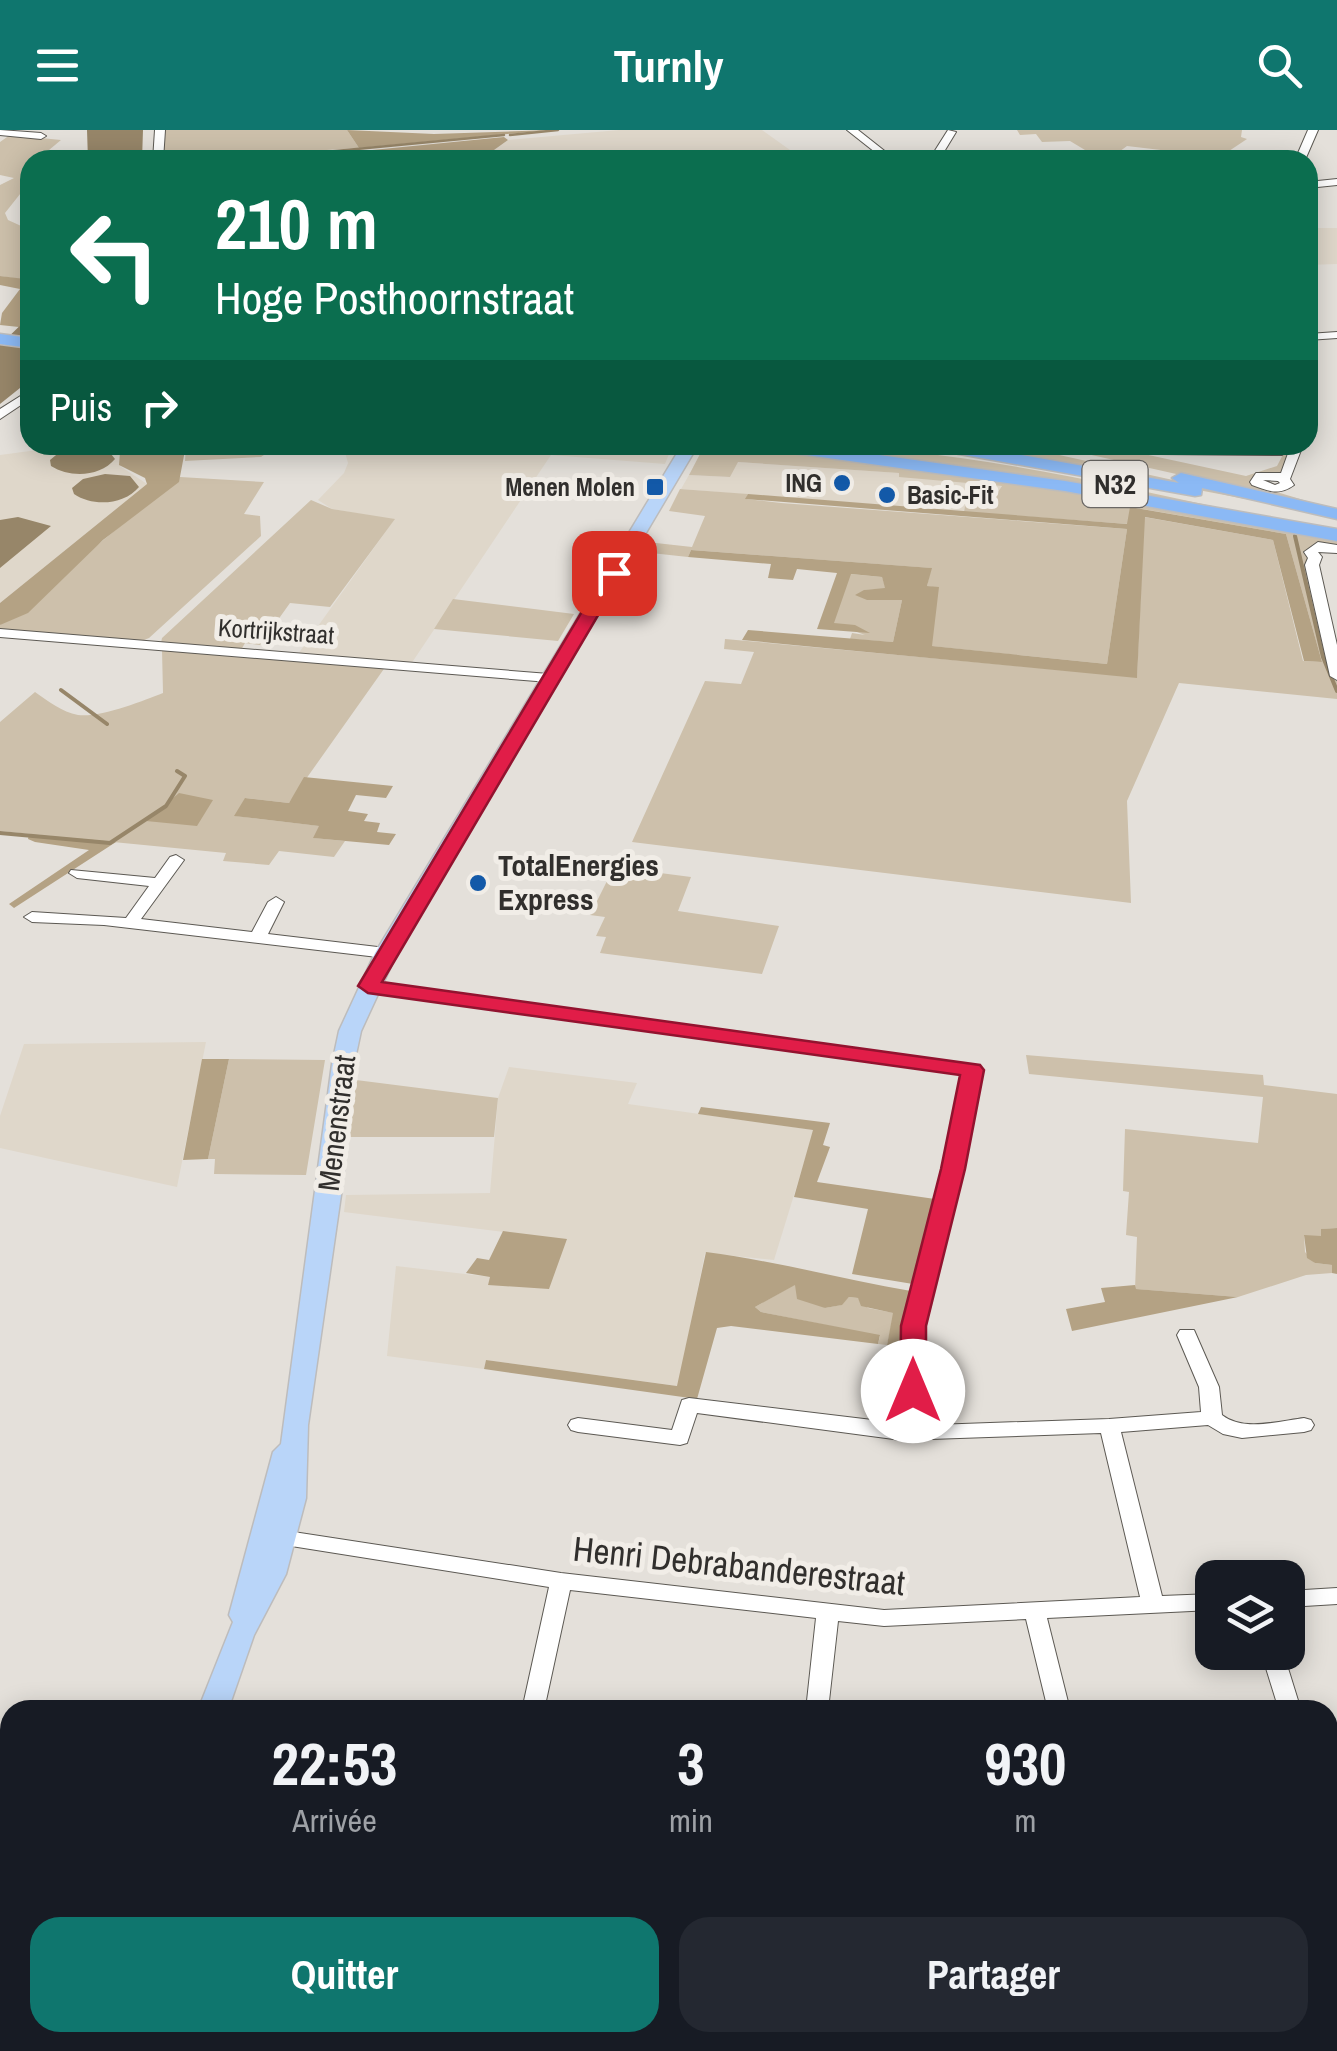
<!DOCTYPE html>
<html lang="fr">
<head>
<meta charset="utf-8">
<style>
  :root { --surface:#171b24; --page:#242831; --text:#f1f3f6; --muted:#9ea1a6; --accent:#0f766e }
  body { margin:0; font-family:"Archivo Narrow",sans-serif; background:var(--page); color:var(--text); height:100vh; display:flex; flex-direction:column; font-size:38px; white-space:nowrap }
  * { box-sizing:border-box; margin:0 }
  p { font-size:32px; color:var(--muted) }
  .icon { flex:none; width:55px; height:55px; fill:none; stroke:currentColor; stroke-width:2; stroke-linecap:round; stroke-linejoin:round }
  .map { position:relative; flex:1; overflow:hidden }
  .side { position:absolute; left:0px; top:1570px; width:1338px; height:352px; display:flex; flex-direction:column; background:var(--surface); border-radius:30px 30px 0 0; box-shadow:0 5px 25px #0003 }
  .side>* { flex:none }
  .banner { position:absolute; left:20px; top:20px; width:1298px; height:305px; border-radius:30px; box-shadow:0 5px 25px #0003; background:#0b6e4f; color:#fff; overflow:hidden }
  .fabs { position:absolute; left:1195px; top:1430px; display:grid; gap:20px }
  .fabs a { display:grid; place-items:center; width:110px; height:110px; border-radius:20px; background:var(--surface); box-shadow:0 5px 25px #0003; font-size:50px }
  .pin { position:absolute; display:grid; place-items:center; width:85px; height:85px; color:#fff; margin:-42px; border-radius:20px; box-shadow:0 5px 15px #0006 }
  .me { position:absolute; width:110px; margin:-55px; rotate:0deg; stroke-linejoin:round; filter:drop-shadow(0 0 8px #0008) }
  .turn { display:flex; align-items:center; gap:35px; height:210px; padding:0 30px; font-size:45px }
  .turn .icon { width:130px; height:130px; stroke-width:2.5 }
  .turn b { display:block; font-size:70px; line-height:85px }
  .then { display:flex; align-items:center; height:95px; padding:0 30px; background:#0003; gap:20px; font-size:38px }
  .eta { display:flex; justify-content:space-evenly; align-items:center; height:170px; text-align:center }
  .eta b { font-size:60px; font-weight:700; line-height:70px }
  .primary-button { display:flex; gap:20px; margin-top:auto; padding:20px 30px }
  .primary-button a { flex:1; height:115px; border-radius:30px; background:var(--accent); color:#fff; font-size:40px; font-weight:700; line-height:115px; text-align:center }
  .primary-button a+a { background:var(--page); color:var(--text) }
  header { display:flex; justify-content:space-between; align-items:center; height:130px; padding:0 30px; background:var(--accent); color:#fff; font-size:45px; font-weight:700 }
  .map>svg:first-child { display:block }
</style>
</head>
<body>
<header><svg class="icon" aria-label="menu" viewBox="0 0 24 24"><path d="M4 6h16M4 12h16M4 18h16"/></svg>Turnly<svg class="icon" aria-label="search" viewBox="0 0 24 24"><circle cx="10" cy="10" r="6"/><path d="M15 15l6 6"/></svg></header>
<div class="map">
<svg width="1337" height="1921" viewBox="0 0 1337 1921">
  <rect width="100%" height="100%" fill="#e4e0da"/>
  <path fill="#dfd7ca" d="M619,0H762L804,30H494V20L508,10Z
    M1308,98H1337V134L1308,135Z
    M75,315L110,316L120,322V336L147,354L0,473V325Z
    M343,315H665L671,319L665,334L551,325L411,534L298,524L394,390L332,379L318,370L344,343L348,333Z
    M737,332L900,343L1002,356L999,362L968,359L964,382L681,359L689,345L730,347Z
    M206,912L177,1057L0,1018V986L24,914Z
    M509,937L637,953L628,974L814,1000L774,1130L705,1123L678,1256L486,1230L484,1239L387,1226L396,1136L491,1147L488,1155L567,1110L344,1082L346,1065L490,1063L498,968Z"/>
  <path fill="#cdc0ab" d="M164,0H347L359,18L163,30Z
    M1017,0H1242L1241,7L1247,9L1220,27L1127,16L1108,30H1085V20L1070,11L1042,12L1036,4L1020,5Z
    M10,5L61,10L37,30H30L28,54L5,83L8,90L30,100V142L25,150L0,146V55L14,48L0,45V12Z
    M186,315H343L344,318L277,316L261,327L185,331Z
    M714,315L812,324L1091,365L1337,411V416L1315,414L1306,421L1337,551V569L1179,553L1127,671L1131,773L632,712L705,551L741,554L754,522L724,519L725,509L1137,547L1144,387L1273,410L1303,531L1322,532L1286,404L1131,377L1128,394L964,382L968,358L998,362L1002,356L899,347V343L738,332L730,347L689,345L700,324Z
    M788,315C956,315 1123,358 1287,392Z
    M961,315H1014L1300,378L1298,379Z
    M1047,315H1102L1246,346L1277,336L1288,315H1295L1282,343L1260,345L1263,358L1337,380Z
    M180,347L264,352L244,384L260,386L261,406L149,508L139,512L0,500V495Z
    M680,359L748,364L746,369L781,373L1127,399L1107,534L931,516L938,458L927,456L931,438L691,420L688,427L642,422L647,412L692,417L705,386L669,381Z
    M311,370L332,379L395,389L330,477L290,473L260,515L245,513L241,520L161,513L162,508Z
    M850,444L882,447L886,459L864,460L867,470H902L893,512L850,509L852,503L865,505L833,493Z
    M453,469L574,484L558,511L434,499Z
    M162,520L386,536L289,673L246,668L236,686L320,696L314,708L345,711L334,727L279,721L269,735L223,731L226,723L0,701V592L35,562C48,571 62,582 78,585C99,588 143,571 163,563Z
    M614,737L691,747L678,781L779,796L762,844L600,823L606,807L596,806L605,787L590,785Z
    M1026,925L1263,945L1264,955L1337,964V1098L1322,1099V1106H1304L1305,1122L1315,1133L1332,1135V1143L1306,1145L1238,1167L1135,1159L1137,1107L1126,1105L1129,1062L1123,1061L1125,999L1258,1013L1263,967L1029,944Z
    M229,929L325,930L306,1045L214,1044L215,1029H208Z
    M356,950L498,968L494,1007H350Z
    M796,1154L825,1178L841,1175L849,1167L858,1168L868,1178L894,1183L887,1215L878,1214L880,1206L761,1182L755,1177Z"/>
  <path fill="#b4a284" d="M347,0L434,4L551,0L359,18Z
    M504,7L508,10L494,20V30H271Z
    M30,142V186L19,197L0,195L2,183L20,159L0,155V146L25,149Z
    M103,315H186L179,352L103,410L28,483L0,495V473L147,354L145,348L119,335L120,322Z
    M748,364L1127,394L1130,377L1286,404L1322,532L1304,531L1273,410L1145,387L1137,548L742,510L748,500L893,512L902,470H867L855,465L864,460L885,458L882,447L851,444L834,493L855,495L870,503L817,499L837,443L797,439L793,450L768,448L771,434L688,427L691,420L932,438L927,456L939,457L932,516L1107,534L1127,399L745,369Z
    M304,647L393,656L386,668L356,665L348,681L368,684L364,691L380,693L377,702L396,704L389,715L313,708L319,696L234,686L245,668L289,673Z
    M179,663L213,670L197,696L146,691Z
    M29,704L116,712L14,778L9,774L89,720L35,712L28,709Z
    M202,929H229L208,1029L183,1030Z
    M701,977L830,993L823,1015L830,1017L817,1052L935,1069L913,1154L852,1144L868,1079L794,1067L813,1000L698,984Z
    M1337,1098V1144L1332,1143V1135L1315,1133L1307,1128L1304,1105L1321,1106V1099Z
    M503,1101L567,1109L549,1159L488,1155L490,1147L466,1143L477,1128L489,1130Z
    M706,1122C775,1131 842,1149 911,1161L902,1217L887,1215L893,1183L861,1176L858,1168L849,1167L842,1175L825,1178L797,1169L795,1155L755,1177L761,1182L880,1205L878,1214L731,1196L717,1198L697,1269L484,1239L486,1230L677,1256Z
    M1135,1155L1136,1159L1238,1167L1072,1201L1066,1179L1105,1172L1101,1158Z"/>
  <path fill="#978669" d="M87,0H143L142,30H88Z
    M30,186V250L0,274V215Z
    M82,316L107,319L115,329C100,347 70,348 51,336L50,330L61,321Z
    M105,344L130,346L139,357C124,375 93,377 74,364L72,358L83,349Z
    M18,387L51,396L0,438V390Z"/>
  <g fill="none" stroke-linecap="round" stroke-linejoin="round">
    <path stroke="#978669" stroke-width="2.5" d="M510,5L558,0
      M241,30L504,5"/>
    <path stroke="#978669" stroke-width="4" d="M1295,406L1323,527L1337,561
      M61,560L107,594
      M0,703L110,713L166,676L185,646L177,641"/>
    <defs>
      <path id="minor" d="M0,0L41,3L46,6L41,9L0,5Z
        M155,0H165L163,30H153Z
        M847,0H858L896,30H885Z
        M948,0L956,2L939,30H929Z
        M1308,0H1318L1305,30H1295Z
        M1337,49V55L1308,58V52Z
        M1337,202V208L1308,210V204Z
        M30,260V269L0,289V279Z
        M1144,315L1282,317L1288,321L1282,325L1160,324Z
        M1291,315H1303L1290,349L1294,355C1279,366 1268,361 1252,355L1250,352L1256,343H1281ZM1263,350L1278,351L1280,353L1275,355Z
        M1318,412L1337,415V423L1318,422L1322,427L1319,435L1337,515V550L1330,546L1305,435L1308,428L1304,422Z
        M0,499L549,544L556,548L549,552L0,507Z
        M176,725L184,730L141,789L252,802L268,772L276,767L284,772L268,804L386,818L394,823L386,828L104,795L32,792L24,787L32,782L126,788L149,756L77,748L69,743L71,740L155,748L170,727Z
        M369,851L979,936L982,940L962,1039L923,1196V1261L934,1295L1109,1289L1201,1282L1199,1257L1177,1205L1180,1200H1194L1219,1257L1222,1285C1244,1302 1279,1291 1304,1288L1311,1290L1314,1295L1311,1300L1304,1302L1242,1308L1223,1304L1208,1295L1121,1302L1162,1466L1212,1464V1480L1047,1488L1070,1580H1048L1026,1489L884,1496L838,1491L828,1580H806L816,1488L570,1460L544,1580H522L549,1457L266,1412L263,1407L266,1402L274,1399L561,1443L884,1480L1140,1467L1101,1303L901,1310L697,1283L687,1313L680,1315L578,1302L571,1300L568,1295L571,1290L578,1288L672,1300L682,1270L689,1268L914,1295L903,1261V1196L944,1039L964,944L363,860L361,856L363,852Z
        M1337,1458V1474L1288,1477V1461Z
        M1261,1522H1283L1301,1580H1279Z
        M0,1776L10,1778V1798L0,1796Z
        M1337,1868V1890L1328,1891V1869Z
        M447,1912H473L471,1921H445Z
        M800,1912H826L825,1921H799Z
        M1061,1912H1087L1089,1921H1063Z"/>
      <path id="major" d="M682,315H698L397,823L361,901L354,934L342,1058L308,1295L306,1368L286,1444L254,1505L228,1580H198L233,1492L229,1485L273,1322L281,1314L332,934L339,901L375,823Z
        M79,1912H112L109,1921H77Z"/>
      <path id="highway" d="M0,204L30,208V218L0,214Z
        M762,315H808L1065,351L1337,399V411L1065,361L771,320Z
        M928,315H966L1179,353L1172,348L1181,343L1337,379V389L1202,358L1201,365L1195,366L937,320Z"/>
    </defs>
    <use href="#minor" stroke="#5c5953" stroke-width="2"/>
    <use href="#major" stroke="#bdbcbc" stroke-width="3"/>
    <use href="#highway" stroke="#bdbcbc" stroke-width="3"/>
    <use href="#minor" fill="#fff" fill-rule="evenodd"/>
    <use href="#major" fill="#b9d5f9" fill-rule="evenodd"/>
    <use href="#highway" fill="#8bb9f5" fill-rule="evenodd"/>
  </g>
  <path fill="#e11d48" stroke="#92132f" stroke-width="2.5" d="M614,438L623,443L382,852L980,935L984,940L965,1039L926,1196V1261L922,1267H904L900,1261L901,1196L941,1039L960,945L368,863L358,856L605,443Z"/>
  <g fill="#1359a8" stroke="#f1ede7" stroke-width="4">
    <circle cx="842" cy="353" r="10"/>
    <rect x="645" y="347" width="20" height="20" rx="5"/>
    <circle cx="887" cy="365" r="10"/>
    <circle cx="478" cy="753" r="10"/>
  </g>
  <g text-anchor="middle" stroke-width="10" stroke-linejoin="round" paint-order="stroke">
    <g font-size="25" font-weight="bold" fill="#312f2d" stroke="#f1ede7" text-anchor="end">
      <text x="822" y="362">ING</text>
      <text x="635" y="366">Menen Molen</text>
      <text x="907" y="374" text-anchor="start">Basic-Fit</text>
    </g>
    <g font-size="25" fill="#312f2d" stroke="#f1ede7">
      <text transform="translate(276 501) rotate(4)" y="9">Kortrijkstraat</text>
    </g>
    <rect fill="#f1ede7" stroke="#6b6865" stroke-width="2.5" x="1082.5" y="331" width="65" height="46" rx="8"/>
    <g font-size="28" font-weight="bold" fill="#312f2d">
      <text x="1115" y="364">N32</text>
    </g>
    <g font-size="30" font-weight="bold" fill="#312f2d" stroke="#f1ede7" text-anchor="start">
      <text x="498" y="746">TotalEnergies<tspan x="498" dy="34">Express</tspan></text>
    </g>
    <g font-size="30" fill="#312f2d" stroke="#f1ede7">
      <text transform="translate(337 993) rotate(-83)" y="10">Menenstraat</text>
    </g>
    <g font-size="35" fill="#312f2d" stroke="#f1ede7">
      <text transform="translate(739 1436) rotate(6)" y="12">Henri Debrabanderestraat</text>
    </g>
  </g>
</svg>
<div class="fabs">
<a><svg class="icon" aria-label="layers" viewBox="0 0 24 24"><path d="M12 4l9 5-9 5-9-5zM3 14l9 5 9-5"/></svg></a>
</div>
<div class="pin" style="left:614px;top:443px;background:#d93025"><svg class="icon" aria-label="arrive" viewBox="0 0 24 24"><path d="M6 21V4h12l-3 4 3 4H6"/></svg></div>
<svg class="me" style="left:913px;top:1261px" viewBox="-20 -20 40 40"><circle r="19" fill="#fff"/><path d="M0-13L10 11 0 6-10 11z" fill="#e11d48"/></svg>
<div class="banner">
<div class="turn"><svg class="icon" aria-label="left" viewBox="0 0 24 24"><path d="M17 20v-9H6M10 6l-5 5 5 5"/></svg><div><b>210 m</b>Hoge Posthoornstraat</div></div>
<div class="then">Puis<svg class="icon" aria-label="right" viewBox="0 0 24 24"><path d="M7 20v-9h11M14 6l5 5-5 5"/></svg></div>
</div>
<section class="side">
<div class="eta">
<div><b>22:53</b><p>Arrivée</p></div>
<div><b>3</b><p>min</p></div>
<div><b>930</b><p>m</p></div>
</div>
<div class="primary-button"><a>Quitter</a><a>Partager</a></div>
</section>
</div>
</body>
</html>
